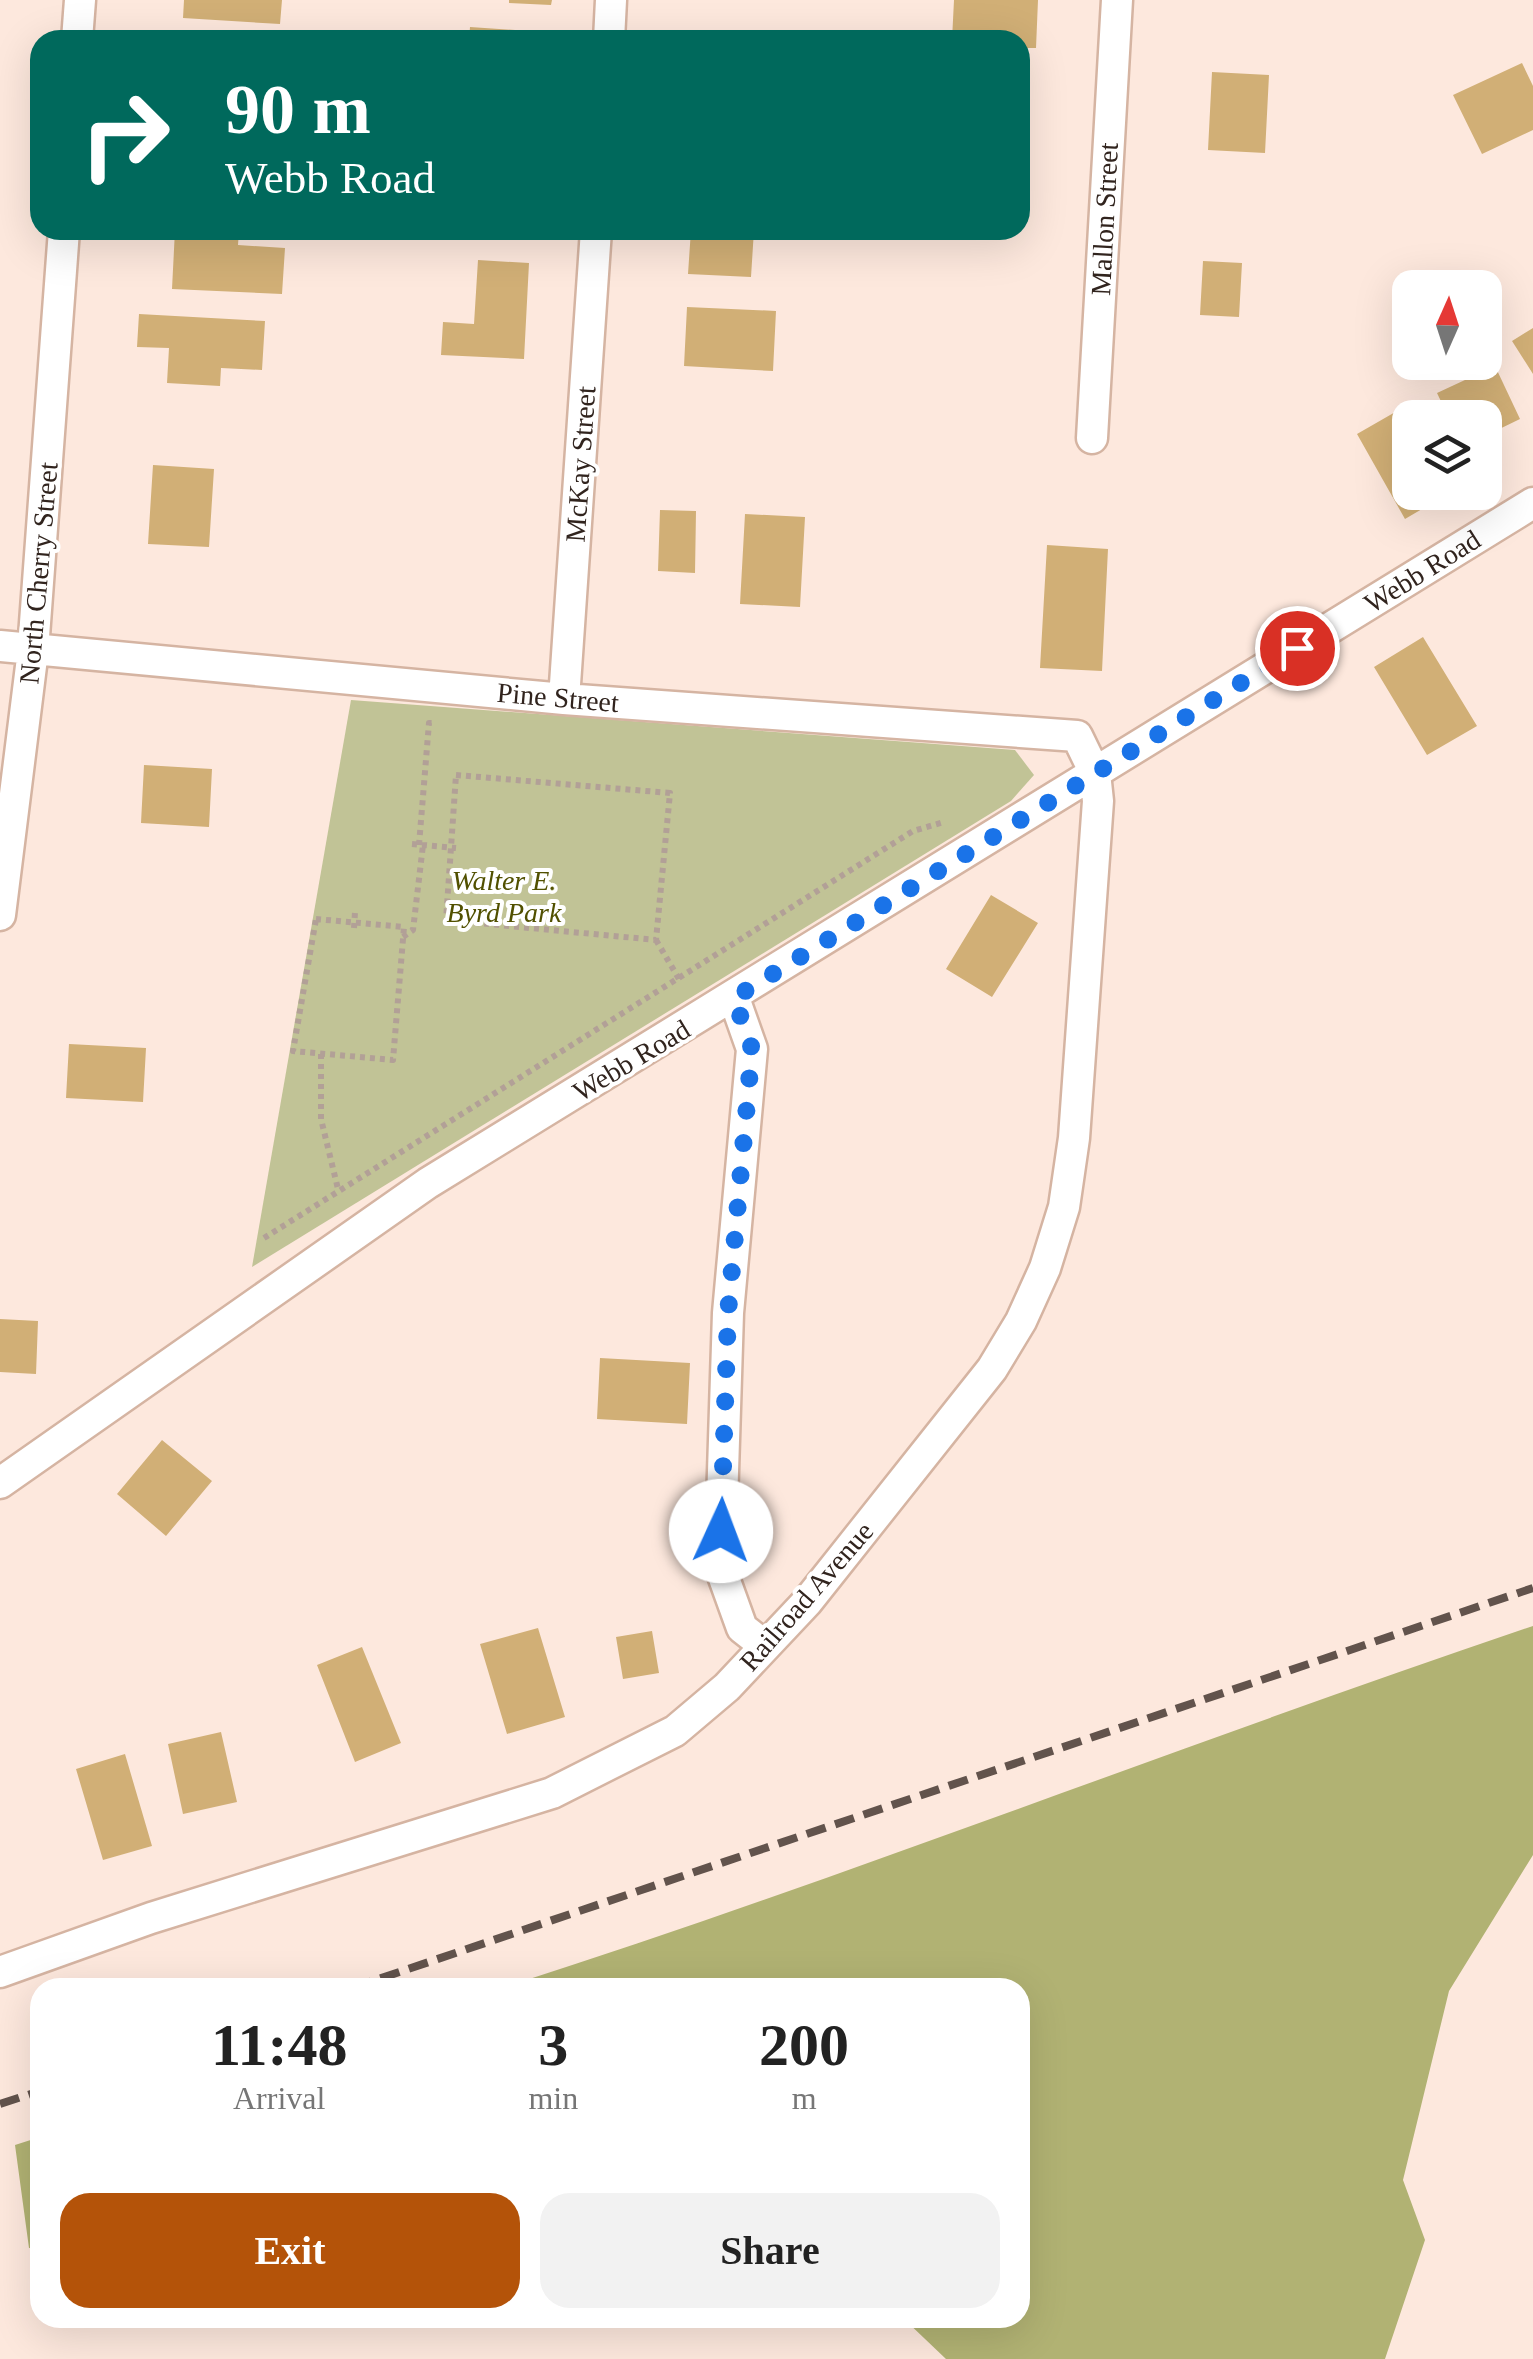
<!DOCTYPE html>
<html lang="en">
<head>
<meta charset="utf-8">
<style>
  :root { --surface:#fff; --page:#f2f2f2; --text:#222; --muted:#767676; --accent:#b45309 }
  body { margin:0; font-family:"Times New Roman",serif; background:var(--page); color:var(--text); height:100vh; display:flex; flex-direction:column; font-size:38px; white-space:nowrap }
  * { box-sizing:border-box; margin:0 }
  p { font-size:32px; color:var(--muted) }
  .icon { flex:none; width:55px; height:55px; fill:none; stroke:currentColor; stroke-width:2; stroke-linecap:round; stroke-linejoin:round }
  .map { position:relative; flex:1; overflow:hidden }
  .side { position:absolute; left:30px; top:1978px; width:1000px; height:350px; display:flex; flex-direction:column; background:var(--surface); border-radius:30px; box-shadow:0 10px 40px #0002 }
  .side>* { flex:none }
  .guide { position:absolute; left:30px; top:30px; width:1000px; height:210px; border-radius:30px; box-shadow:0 10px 40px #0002; background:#00695c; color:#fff; overflow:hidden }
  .needle { width:65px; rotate:3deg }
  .buttons { position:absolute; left:1392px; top:270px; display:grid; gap:20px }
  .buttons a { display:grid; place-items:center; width:110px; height:110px; border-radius:20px; background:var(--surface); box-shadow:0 10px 40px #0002; font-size:50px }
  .pin { position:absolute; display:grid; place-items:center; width:85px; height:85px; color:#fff; margin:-42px; border:5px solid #fff; border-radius:50%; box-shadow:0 2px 10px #0007 }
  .me { position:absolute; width:110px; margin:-55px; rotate:2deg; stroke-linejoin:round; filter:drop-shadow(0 0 8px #0008) }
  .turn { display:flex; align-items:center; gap:35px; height:210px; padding:0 30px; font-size:45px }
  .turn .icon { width:130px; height:130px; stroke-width:2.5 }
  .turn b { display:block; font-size:70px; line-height:85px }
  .eta { display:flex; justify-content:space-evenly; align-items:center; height:170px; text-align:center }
  .eta b { font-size:60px; font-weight:800; line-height:70px }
  .action { display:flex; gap:20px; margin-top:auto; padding:20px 30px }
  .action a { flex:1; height:115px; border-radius:30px; background:var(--accent); color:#fff; font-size:40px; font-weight:800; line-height:115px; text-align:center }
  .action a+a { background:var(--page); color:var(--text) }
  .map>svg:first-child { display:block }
</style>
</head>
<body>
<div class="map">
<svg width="1533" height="2359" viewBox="0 0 1533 2359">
  <rect width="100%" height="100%" fill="#fde8dd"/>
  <path fill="#c1c396" d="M351,700L1015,750L1034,775L1011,801L252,1267Z"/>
  <path fill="#b1b273" d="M1533,1626V1855L1449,1991L1403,2180L1425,2240L1385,2359H946L903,2318H1020V1988L505,1987C851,1876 1189,1742 1533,1626Z
    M40,2137V2249L29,2248L15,2145Z"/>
  <path fill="#d1af76" d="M184,0H282L280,24L183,18Z
    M509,0H552L551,5L509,3Z
    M954,0H1038L1036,48H1020V40H952Z
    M470,27L544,32L543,40H469Z
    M1522,63L1533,86V130L1482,154L1453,95Z
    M1212,72L1269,75L1265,153L1208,150Z
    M175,230H239L238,245L285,248L282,294L172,289Z
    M691,230H754L751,277L688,274Z
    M478,260L529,263L524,359L441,355L443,322L474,324Z
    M1203,261L1242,263L1239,317L1200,315Z
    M687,307L776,311L773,371L684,366Z
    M139,314L265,321L262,370L221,368L220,386L167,383L169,348L137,347Z
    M1533,328V374L1512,341Z
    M1495,366L1520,419L1485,436V418H1449L1437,393Z
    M1411,403L1419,418H1410V492H1451L1405,519L1357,434Z
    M153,465L214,469L209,547L148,544Z
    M660,510L696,511L695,573L658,571Z
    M745,514L805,517L800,607L740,604Z
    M1047,545L1108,549L1102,671L1040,668Z
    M1423,637L1477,726L1427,755L1374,667Z
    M144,765L212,769L209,827L141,823Z
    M991,895L1038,923L992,997L946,969Z
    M69,1044L146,1048L143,1102L66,1098Z
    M0,1319L38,1321L36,1374L0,1372Z
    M600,1358L690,1363L687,1424L597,1419Z
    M162,1440L212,1481L166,1536L117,1494Z
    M538,1628L565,1717L507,1734L480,1644Z
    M652,1631L659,1673L623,1679L616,1637Z
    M362,1647L401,1743L355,1762L317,1665Z
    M221,1732L237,1802L183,1814L168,1744Z
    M125,1754L152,1846L103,1860L76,1769Z"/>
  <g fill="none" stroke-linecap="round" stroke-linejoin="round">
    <defs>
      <path id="street" d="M77,40L80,0
        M609,40L611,0
        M1092,438L1117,0
        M0,646L564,699L1077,736L1095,773L1098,801L1074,1138L1064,1207L1045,1268L1021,1321L992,1369L807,1602L727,1687L675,1731L552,1793L151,1918L0,1972
        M564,699L596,230
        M0,915L33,650L64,230
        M734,998L752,1049L728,1313L720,1567L742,1628L765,1646
        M0,1483L428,1183L1533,503"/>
    </defs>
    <use href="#street" stroke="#d5b4a2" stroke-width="35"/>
    <path stroke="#b2a097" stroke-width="6" stroke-dasharray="5 5" stroke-linecap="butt" d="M456,775L670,793L656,940L446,920Z
      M412,844L456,848
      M419,845L429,723H435
      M316,919L404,927L393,1060L293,1051Z
      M354,928L355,912
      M403,937L413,930L423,845
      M656,940L679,979
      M321,1054V1119L338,1189
      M264,1238L913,831L944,822"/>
    <use href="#street" stroke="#fff" stroke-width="30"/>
    <path stroke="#62534c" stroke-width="8" stroke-dasharray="20 10" stroke-linecap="butt" d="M352,1988L1533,1588
      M0,2104L40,2091"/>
  </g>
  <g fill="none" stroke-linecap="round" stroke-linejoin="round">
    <path stroke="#1a73e8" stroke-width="18" stroke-dasharray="0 32.4" d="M721,1531L728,1313L752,1049L734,998L1297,648"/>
  </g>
  <g text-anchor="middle" stroke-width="8" stroke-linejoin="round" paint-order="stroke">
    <g font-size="28" fill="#31241e" stroke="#fff">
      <text transform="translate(1104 219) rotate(-87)" y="10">Mallon Street</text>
      <text transform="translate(580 464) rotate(-86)" y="10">McKay Street</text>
      <text transform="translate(1422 571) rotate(-32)" y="10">Webb Road</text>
      <text transform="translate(38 573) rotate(-85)" y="10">North Cherry Street</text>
      <text transform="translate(558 697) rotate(5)" y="10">Pine Street</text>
      <text transform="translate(631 1060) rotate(-31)" y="10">Webb Road</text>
      <text transform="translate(806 1596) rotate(-49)" y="10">Railroad Avenue</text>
    </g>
    <g font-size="28" font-style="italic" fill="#515000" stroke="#fff">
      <text x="504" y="890">Walter E.<tspan x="504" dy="32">Byrd Park</tspan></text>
    </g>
  </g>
</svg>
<div class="buttons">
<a><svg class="needle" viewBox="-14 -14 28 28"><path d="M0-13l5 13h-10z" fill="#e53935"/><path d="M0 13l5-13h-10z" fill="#767676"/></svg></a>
<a><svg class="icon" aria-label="layers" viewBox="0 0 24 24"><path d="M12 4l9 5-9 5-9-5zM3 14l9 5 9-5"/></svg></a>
</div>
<div class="pin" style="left:1297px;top:648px;background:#d93025"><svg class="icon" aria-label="arrive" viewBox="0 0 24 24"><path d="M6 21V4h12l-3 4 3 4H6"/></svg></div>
<svg class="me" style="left:721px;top:1531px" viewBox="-20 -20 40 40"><circle r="19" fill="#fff"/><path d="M0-13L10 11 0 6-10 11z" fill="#1a73e8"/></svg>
<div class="guide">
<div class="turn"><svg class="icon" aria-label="right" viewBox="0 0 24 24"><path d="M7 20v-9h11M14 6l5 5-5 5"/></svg><div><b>90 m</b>Webb Road</div></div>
</div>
<section class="side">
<div class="eta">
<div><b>11:48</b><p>Arrival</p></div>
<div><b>3</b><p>min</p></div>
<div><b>200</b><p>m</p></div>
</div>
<div class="action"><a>Exit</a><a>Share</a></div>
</section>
</div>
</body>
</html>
